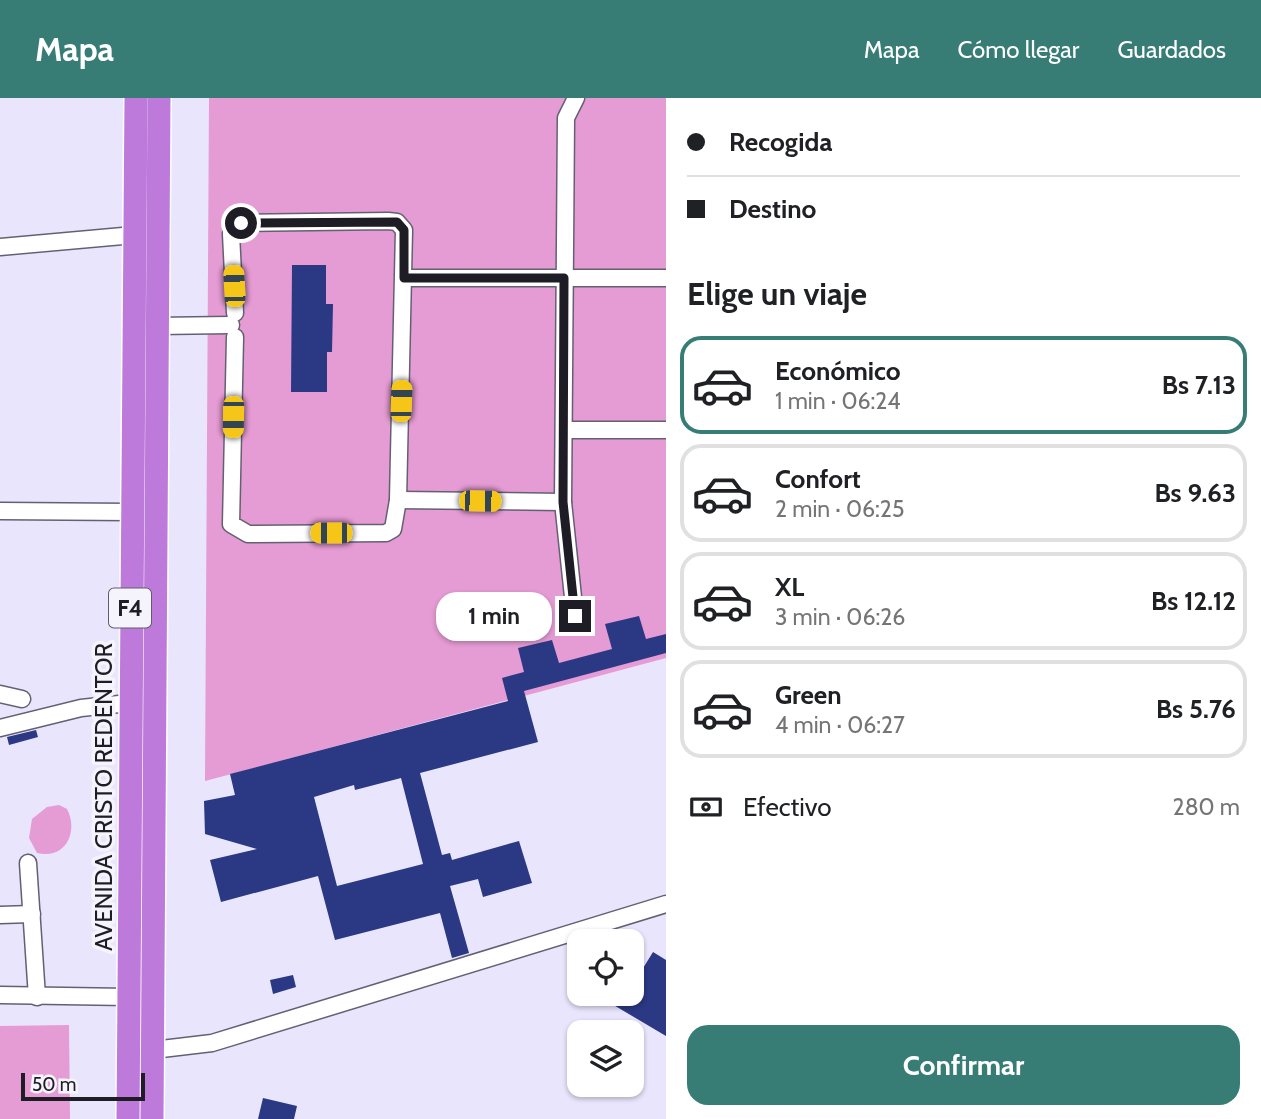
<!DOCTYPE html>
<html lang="es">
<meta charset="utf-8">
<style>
:root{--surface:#fff;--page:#f6f6f6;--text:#202124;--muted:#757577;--line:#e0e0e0;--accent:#377d76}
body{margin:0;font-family:Cabin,sans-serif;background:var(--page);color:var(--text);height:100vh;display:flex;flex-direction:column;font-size:26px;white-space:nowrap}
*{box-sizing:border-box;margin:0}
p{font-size:23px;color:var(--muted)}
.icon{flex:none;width:38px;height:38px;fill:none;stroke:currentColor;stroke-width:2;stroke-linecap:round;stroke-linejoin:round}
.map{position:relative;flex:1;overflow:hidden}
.side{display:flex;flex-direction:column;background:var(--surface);width:595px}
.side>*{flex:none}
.hud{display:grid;align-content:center;height:154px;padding:0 21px;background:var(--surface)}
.controls{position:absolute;left:567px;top:831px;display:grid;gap:14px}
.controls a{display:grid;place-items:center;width:77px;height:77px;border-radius:14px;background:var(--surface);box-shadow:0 2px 5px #0004;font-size:35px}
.scale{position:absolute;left:21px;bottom:18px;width:124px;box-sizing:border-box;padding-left:7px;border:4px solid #1e1d25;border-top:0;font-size:19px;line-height:24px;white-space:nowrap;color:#1e1d25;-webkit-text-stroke:5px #f5f4fd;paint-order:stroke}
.end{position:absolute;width:32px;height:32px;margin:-16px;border:9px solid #1e1d25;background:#fff;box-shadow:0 0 0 4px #fff}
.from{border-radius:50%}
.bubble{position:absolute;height:49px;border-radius:21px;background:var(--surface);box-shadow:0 2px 5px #0004;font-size:23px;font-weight:800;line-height:49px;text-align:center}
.car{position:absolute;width:21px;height:42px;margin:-21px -10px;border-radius:9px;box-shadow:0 0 5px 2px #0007;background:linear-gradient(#f5c518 24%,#345 0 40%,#f5c518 0 76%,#345 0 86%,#f5c518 0)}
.hud b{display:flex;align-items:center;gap:24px;height:66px;font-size:26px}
.hud b+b{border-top:2px solid var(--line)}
.hud i{width:18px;height:18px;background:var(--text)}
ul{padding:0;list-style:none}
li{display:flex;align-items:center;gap:21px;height:98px;margin:0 14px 10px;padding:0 7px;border:4px solid var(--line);border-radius:21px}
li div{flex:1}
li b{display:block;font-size:26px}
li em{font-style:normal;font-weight:800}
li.selected{border-color:var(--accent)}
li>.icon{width:63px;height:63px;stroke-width:1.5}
h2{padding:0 21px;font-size:32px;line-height:84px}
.pay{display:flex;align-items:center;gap:18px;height:77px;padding:0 21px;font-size:26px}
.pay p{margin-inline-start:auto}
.button{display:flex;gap:14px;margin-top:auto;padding:14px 21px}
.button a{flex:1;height:80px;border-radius:21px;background:var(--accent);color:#fff;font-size:28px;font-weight:800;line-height:80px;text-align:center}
header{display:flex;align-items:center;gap:42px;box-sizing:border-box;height:98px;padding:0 35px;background:var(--accent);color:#fff}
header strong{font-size:33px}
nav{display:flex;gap:38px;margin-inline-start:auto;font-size:24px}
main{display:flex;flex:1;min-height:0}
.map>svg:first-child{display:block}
.green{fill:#e59bd3}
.building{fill:#2b3883;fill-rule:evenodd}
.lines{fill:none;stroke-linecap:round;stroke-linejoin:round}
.minor-casing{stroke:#646074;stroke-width:19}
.highway-casing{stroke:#fff;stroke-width:26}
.minor{stroke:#fff;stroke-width:16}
.highway{stroke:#bd7adb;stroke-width:23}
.route{stroke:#1e1d25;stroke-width:9}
.labels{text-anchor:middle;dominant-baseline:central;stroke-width:7;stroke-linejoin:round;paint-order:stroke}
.shield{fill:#f5f4fd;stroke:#5e5e66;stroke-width:2}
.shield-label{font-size:23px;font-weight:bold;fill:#1e1d25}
.street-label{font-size:24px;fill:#1e1d25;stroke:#f5f4fd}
</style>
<header>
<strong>Mapa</strong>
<nav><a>Mapa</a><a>Cómo llegar</a><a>Guardados</a></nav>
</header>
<main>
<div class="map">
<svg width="666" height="1021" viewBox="0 0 666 1021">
<rect width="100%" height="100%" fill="#e8e5fc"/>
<g class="green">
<path d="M209,0h457v560l-461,123z"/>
<path d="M59,707l8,4c12,23 -2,51 -30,44l-8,-15 3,-19 15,-12z"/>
<path d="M69,927l1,94h-70v-93z"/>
</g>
<g class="building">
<path d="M292,167h34v39h7l-1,48h-5v40h-36z"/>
<path d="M639,518l7,23 20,-5v19l-142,38 14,51 -118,31 22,82 8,-2 2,7 67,-19 13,42 -49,14 -5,-18 -28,7 19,67 -17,5 -12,-45 -105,27 -17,-64 -97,26 -11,-42 47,-11 -52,-15 -1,-33 31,-6 -5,-21 278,-73 -6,-23 22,-6 -6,-24 34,-8 7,23 53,-14 -7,-25zM401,680l22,86 -86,22 -23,-89 40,-12 1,5z"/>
<path d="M36,632l2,7 -29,8 -2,-8z"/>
<path d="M653,854l13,8v76l-71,-42h37v-19l5,3z"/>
<path d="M293,877l3,12 -23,7 -3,-14z"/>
<path d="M263,1000l34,8 -3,13h-36z"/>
</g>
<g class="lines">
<defs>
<g id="minor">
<path d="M0,149l134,-12"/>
<path d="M404,180h262"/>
<path d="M156,228l75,-1"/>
<path d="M235,239l-4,187 17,10 138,-1 7,-4 5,-29 6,-270 -7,-8 -9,-1 -147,2 -8,4 -2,7 4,79"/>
<path d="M565,332h101"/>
<path d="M398,402l165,2"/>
<path d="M0,413l131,1"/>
<path d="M575,518l-12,-114 3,-384 10,-20"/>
<path d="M0,596l22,5"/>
<path d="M0,630l81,-20 48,-5"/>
<path d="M28,765l9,134"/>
<path d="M0,817l32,-1"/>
<path d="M0,897l128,2"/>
<path d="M153,952l59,-7 454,-139"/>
</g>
<g id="highway">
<path d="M128,1021l8,-1021"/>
<path d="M152,1021l7,-1021"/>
</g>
</defs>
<use href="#minor" class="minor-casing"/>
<use href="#highway" class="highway-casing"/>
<use href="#minor" class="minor"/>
<use href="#highway" class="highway"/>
</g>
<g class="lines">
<path class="route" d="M241,125l156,-1 7,8v48h160l-1,224 12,114"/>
</g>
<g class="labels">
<rect class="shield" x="109" y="490.5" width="42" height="39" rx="5"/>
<g class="shield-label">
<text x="130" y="510">F4</text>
</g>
<g class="street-label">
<text transform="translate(103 699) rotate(-90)">AVENIDA CRISTO REDENTOR</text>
</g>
</g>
</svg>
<div class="controls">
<a><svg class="icon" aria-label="locate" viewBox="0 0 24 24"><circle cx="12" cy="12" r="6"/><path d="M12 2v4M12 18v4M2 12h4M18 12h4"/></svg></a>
<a><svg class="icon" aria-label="layers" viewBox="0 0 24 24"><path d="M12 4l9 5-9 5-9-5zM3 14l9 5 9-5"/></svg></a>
</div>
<div class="scale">50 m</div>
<i class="end from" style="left:241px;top:125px"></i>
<i class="end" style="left:575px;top:518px"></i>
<div class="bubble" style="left:436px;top:494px;width:116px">1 min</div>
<i class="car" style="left:234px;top:188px;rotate:357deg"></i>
<i class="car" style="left:401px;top:303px;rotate:2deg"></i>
<i class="car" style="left:233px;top:319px;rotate:181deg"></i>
<i class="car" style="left:480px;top:403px;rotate:91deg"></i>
<i class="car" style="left:331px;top:435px;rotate:270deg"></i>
</div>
<section class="side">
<div class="hud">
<b><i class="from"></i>Recogida</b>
<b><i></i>Destino</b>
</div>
<h2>Elige un viaje</h2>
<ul>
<li class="selected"><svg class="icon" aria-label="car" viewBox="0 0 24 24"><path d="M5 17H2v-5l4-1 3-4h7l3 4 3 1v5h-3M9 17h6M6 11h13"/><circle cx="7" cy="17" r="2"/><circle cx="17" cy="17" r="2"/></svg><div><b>Económico</b><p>1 min · 06:24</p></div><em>Bs 7.13</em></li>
<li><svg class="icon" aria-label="car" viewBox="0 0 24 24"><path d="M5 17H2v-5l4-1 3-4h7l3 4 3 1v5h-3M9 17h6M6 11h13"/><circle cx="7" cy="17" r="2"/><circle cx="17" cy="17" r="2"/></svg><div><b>Confort</b><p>2 min · 06:25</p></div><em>Bs 9.63</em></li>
<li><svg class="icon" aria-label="car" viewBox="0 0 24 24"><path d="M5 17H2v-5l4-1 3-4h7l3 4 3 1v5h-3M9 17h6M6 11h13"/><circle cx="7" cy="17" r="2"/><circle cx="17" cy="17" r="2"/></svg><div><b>XL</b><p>3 min · 06:26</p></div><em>Bs 12.12</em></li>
<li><svg class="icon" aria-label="car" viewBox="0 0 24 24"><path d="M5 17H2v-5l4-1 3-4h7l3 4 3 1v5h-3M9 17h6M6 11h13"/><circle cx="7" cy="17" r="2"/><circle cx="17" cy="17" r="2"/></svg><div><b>Green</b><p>4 min · 06:27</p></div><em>Bs 5.76</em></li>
</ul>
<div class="pay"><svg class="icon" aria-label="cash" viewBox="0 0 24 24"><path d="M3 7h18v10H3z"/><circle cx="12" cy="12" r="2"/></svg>Efectivo<p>280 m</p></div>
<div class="button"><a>Confirmar</a></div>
</section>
</main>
